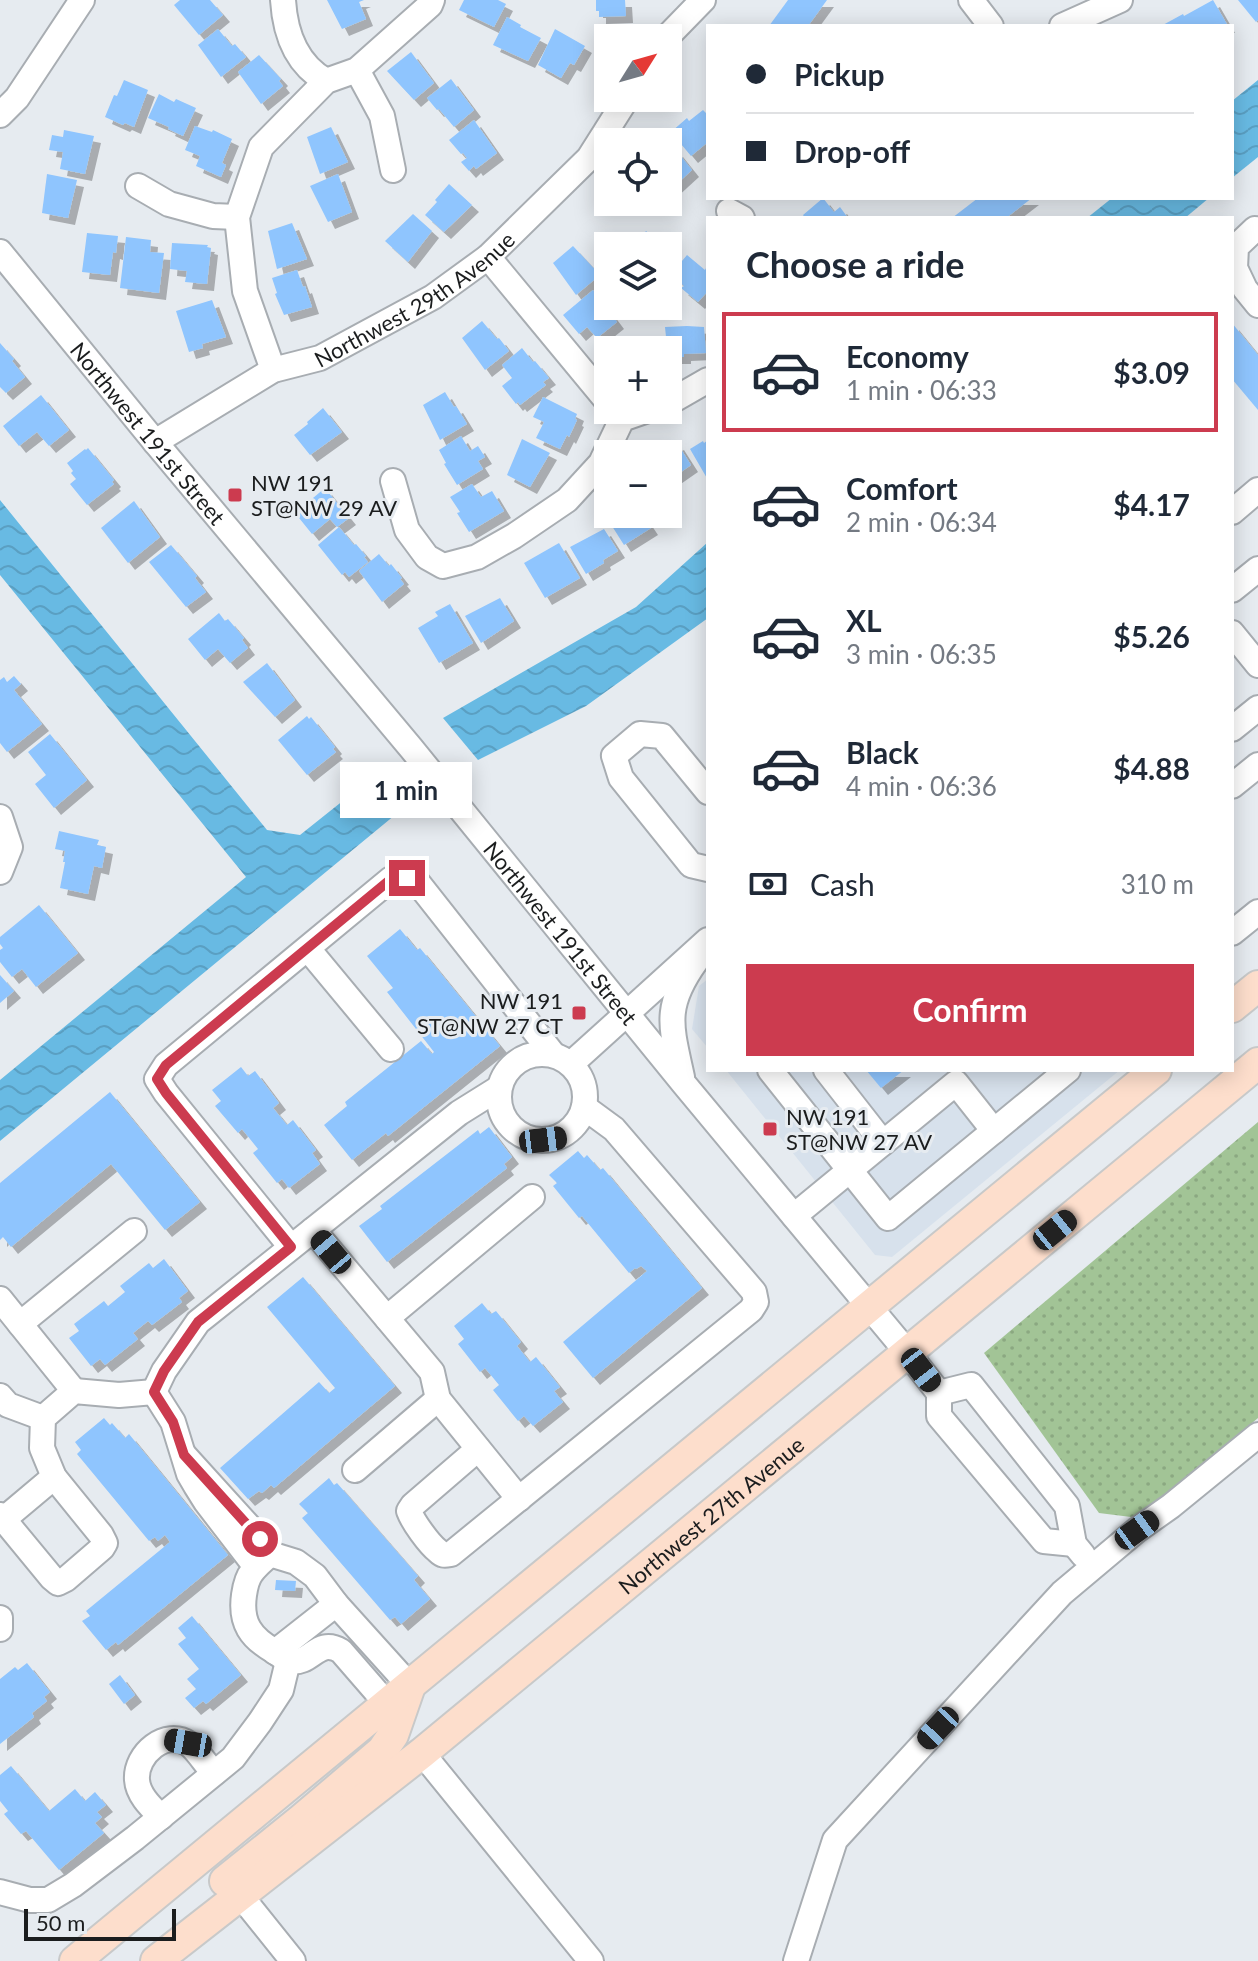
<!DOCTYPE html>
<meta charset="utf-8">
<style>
:root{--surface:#fff;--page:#f6f6f7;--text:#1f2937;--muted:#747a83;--line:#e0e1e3;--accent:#cc3b4f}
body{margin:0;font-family:Lato,sans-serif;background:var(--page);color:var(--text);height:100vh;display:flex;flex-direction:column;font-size:30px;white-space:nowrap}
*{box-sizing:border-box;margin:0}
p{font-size:26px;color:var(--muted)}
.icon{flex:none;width:44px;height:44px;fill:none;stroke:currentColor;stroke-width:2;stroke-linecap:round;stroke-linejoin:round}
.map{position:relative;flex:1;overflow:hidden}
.sheet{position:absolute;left:706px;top:216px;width:528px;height:856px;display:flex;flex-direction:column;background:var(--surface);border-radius:0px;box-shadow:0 4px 20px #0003}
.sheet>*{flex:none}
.hud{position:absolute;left:706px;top:24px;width:528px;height:176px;border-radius:0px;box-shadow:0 4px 20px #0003;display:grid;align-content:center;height:176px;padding:0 40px;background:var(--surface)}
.needle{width:52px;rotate:53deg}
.fabs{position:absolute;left:594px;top:24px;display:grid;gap:16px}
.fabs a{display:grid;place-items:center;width:88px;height:88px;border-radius:0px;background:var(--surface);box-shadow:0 4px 20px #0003;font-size:40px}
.scale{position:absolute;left:24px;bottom:20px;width:152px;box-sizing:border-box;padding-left:8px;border:4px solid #1b1d1e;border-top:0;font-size:22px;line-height:28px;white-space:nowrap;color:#1b1d1e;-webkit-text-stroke:6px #e6ebf0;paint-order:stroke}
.end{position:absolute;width:36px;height:36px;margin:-18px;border:10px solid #cc3b4f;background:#fff;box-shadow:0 0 0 4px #fff}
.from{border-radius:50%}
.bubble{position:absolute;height:56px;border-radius:0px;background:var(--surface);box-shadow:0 4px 20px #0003;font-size:26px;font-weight:700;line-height:56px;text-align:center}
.car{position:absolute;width:24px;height:48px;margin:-24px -12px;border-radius:10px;box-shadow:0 0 6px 2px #0007;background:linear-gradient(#222 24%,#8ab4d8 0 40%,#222 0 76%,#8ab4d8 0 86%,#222 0)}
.hud b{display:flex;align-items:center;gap:28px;height:76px;font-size:30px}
.hud b+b{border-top:2px solid var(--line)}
.hud i{width:20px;height:20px;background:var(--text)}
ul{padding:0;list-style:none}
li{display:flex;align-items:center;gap:24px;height:120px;margin:0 16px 12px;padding:0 24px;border:4px solid transparent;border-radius:0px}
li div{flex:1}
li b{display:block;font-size:30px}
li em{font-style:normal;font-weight:700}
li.on{border-color:var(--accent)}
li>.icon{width:72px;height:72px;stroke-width:1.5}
h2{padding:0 40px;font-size:36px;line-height:96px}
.pay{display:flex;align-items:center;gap:20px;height:88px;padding:0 40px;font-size:30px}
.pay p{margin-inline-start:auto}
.button{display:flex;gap:16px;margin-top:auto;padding:16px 40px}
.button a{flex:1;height:92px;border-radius:0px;background:var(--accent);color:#fff;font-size:32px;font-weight:700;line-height:92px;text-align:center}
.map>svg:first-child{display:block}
.built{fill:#d7e1ec}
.grass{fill:url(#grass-dots)}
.water{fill:url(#water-waves)}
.building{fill:#8fc5fe;filter:url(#shadow)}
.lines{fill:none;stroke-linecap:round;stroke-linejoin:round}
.minor-casing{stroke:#a8adb2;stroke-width:28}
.major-casing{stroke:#c8c9c9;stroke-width:34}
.minor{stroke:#fff;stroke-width:24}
.major{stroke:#fddecc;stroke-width:30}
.route{stroke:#cc3b4f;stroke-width:10}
.poi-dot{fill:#cc3b4f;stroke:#e6ebf0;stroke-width:3}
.labels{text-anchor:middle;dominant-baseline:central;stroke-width:6;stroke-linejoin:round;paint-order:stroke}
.street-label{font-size:22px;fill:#1b1d1e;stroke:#e6ebf0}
.poi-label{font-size:22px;fill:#1b1d1e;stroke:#e6ebf0;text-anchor:start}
</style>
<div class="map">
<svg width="1258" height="1961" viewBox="0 0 1258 1961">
<defs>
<pattern id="grass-dots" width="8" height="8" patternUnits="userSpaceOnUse" patternTransform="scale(2)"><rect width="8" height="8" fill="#a2c496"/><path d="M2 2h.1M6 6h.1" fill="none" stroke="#8ba881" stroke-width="1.8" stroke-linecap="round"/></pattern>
<pattern id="water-waves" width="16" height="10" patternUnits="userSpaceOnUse" patternTransform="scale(2)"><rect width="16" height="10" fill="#68bae3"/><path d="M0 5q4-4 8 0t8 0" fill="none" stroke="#5a9fc2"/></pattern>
<filter id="shadow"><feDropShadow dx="7" dy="7" stdDeviation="0" flood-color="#0004"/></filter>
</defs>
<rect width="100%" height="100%" fill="#e6ebf0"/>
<g class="built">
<path d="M708,979v69l-16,-19 7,-43z"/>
<path d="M726,1070h394l-228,187 -17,-2z"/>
</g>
<path class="grass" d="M1258,1122v296l-111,94 -16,5 -32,-4 -115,-160z"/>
<g class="water">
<path d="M1258,80v77l-26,21v-77z"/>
<path d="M1112,198h97l-24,20h-98z"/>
<path d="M0,500l267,330 33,5 69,-55 14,2 16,21 -4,12 -395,326v-61l246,-203 -246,-302z"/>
<path d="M708,542v76l-122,88 -108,54 -35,-42 193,-111z"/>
</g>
<g class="building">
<path d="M180,0h30l13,15 -24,20 -25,-30z"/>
<path d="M327,0h37l-5,2 7,17 -24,10z"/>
<path d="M464,0h34l8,4 -12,23 -35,-17z"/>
<path d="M596,0h29l1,16 -27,1v-6h-3z"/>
<path d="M788,0h39l-19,26h-39z"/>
<path d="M1213,0l15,26h-67l22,-12 1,2z"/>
<path d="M1238,0h20v20l-2,2z"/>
<path d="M507,17l14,8 -1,2 21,11 -13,23 -35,-16z"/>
<path d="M218,29l14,17 3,-2 11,13 -25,20 -23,-32z"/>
<path d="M555,29l30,17 -11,19 -4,-2 -9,15 -23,-13z"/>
<path d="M411,52l23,31 -20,17 -27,-29z"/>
<path d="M259,55l22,24 -2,2 4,5 -22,18 -23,-32z"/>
<path d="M451,79l23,31 -20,17 -15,-18 -2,1 -10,-12z"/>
<path d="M124,80l24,10 -14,37 -9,-4 -2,2 -18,-8 9,-22 3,1z"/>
<path d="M159,94l15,8 2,-3 20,9 -13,28 -15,-7 1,-2 -21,-9z"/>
<path d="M703,110l5,5v27l-17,14 -20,-24 16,-14 2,3z"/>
<path d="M474,120l23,33 -21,16 -2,-3 -5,5 -8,-9 6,-4 -4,-5 -2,1 -12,-14z"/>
<path d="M195,126l17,6 1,-2 19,9 -10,24 4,2 -5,12 -25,-11 4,-10 -15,-6z"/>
<path d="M331,127l17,35 -28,12 -13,-37z"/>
<path d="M64,130l30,6 -9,38 -25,-5 3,-17 -14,-2 3,-15 11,2z"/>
<path d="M676,150l16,20 -24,22v-36z"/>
<path d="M47,174l30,6 -9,38 -26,-5z"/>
<path d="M338,174l14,38 -24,10 -18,-36z"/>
<path d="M449,184l23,21 -28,27 -19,-17 12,-13 -2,-2z"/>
<path d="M823,198l11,14 6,-5 8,11h-43l-2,-3z"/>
<path d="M978,198h54l-26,20h-54z"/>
<path d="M413,214l19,17 -24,31 -23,-21z"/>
<path d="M292,223l15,36 -30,10 -9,-38z"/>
<path d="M646,231l14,12 2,-2 5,5h-33z"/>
<path d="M87,233l31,3 -2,17 -3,-1 -3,23 -28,-3z"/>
<path d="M126,237l25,3 -1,12 14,1 -5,40 -39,-5z"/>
<path d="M172,243l36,2 -1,2 4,1 -4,36 -22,-2 2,-11 -17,-2z"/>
<path d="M573,246l27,29 -24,20 -23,-32z"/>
<path d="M687,255l18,15 1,-2 2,2v21l-10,11 -17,-14 3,-2 -13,-12z"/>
<path d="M297,270l6,17 2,-1 7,21 -28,8 -9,-21 2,-1 -5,-15z"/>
<path d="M593,290l24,32 -20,16 -10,-11 -8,7 -16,-19z"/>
<path d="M212,300l14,37 -24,7 1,4 -14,4 -13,-41z"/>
<path d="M482,321l15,18 2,-1 10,13 -24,19 -23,-32z"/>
<path d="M1232,323l26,32v55l-26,-31z"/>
<path d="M687,326l17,1 2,26 -22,1v3h-16l-3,-30z"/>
<path d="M641,342v2l17,-1 1,7h-39l-1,-7z"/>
<path d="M0,343l14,16 -2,2 13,16 -19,16 -6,-6z"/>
<path d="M522,348l11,14 2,-1 14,17 -6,4 3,3 -26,20 -2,-3 -2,2 -14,-18 10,-8 -10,-13z"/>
<path d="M445,392l9,15 2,-1 11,18 -27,16 -17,-35z"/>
<path d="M41,395l28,35 -20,16 -12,-14 -18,14 -16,-20z"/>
<path d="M543,397l34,17 -2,5 2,1 -8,17 -2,-2 -7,14 -24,-11 8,-16 -11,-5z"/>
<path d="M323,408l19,24 -32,23 -16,-20 14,-11 -1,-2z"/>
<path d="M461,436l9,15 8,-5 7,11 -7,4 5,8 -26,16 -13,-21 2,-1 -7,-13z"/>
<path d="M522,439l28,14 -20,34 -23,-12z"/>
<path d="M708,440v40l-18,-31 13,-8 1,2z"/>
<path d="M677,443l14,22 -23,16v-27h-14z"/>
<path d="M88,448l26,32 -2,2 2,2 -27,21 -17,-21 6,-5 -5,-6 2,-2 -6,-8 18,-14 1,1z"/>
<path d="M472,484l9,13 11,-6 12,20 -35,21 -12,-19 3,-1 -10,-15z"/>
<path d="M325,488l24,30 -12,9 -7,-8 -18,15 -17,-21z"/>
<path d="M608,498v16h46l-9,5 6,9 -27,17 -26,-41z"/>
<path d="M134,501l26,36 -32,26 -27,-35z"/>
<path d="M339,527l15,18 2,-1 10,12 -2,1 4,5 -19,15 -4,-5 -3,3 -24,-30z"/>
<path d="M604,529l14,22 -15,9 1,3 -18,11 -16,-27z"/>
<path d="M559,543l21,35 -35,20 -21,-35z"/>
<path d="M171,545l26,31 -2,2 11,14 -20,15 -37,-45z"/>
<path d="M379,554l10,12 2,-2 11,14 -2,1 4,5 -22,18 -23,-31z"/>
<path d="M500,598l14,23 -33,22 -16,-27z"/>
<path d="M450,604l23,39 -34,20 -21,-35 20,-12 -3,-4z"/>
<path d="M219,613l6,8 3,-2 16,19 -2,2 6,8 -18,15 -12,-14 -13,11 -17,-21z"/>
<path d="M267,663l28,37 -20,17 -32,-35z"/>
<path d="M14,676l7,8 -7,6 28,34 -35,28 -7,-9v-63l4,-3 3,5z"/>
<path d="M307,716l2,3 2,-2 24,30 -2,2 3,3 -29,23 -29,-35z"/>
<path d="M50,734l37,46 -33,28 -19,-24 11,-9 -18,-23z"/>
<path d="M59,831l40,9 -2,5 9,2 -4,21 -8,-2 -6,28 -28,-6 5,-26h-2l2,-11 -10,-2z"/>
<path d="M39,905l39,48 -42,34 -14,-18 -10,8 -12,-15v-12l3,-2 -3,-4v-7z"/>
<path d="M400,929l17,21 3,-2 80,98 -112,90 -2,-3 -34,27 -28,-35 23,-19 -2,-4 76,-61 11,13 2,-2 -47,-60 6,-4 -26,-32z"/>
<path d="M0,975l14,16 -14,12z"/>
<path d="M241,1067l7,9 7,-5 24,32 -6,5 14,17 6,-5 23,30 -4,3 8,11 -31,24 -7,-9 -5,4 -24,-30 5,-4 -16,-20 -4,4 -23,-27 6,-5 -9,-11z"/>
<path d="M866,1070h38l-23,18z"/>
<path d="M110,1092l90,110 -35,28 -54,-66 -100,83 -8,-10 -3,3v-57z"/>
<path d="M489,1127l23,30 -8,7 3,4 -120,94 -28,-36 23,-17 -2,-3 98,-76 2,4z"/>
<path d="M578,1151l6,7 3,-3 13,15 3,-2 99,120 -109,90 -30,-36 84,-71 -6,-5 -5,3 -1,-1 -6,5 -47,-57 -3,2 -26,-32 4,-3 -8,-8z"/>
<path d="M164,1259l24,32 -9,7 3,4 -30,23 -4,-4 -15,12 5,6 -33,26 -5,-6 -9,7 -22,-28 10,-7 -5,-7 30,-23 4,5 17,-14 -5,-6 29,-23 4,5z"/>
<path d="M303,1277l92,109 -121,102 -3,-3 -9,8 -3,-2 -11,8 -28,-31 99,-86 10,11 6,-5 -68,-81z"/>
<path d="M482,1303l9,11 5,-3 25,31 -4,4 13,16 6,-5 24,30 -6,4 9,11 -30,24 -9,-10 -6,5 -25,-31 6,-5 -14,-17 -5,4 -22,-28 6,-5 -10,-13z"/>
<path d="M104,1418l6,7 2,-2 13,15 4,-4 99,121 -110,90 -2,-3 -10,8 -24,-29 8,-5 -4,-5 84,-69 -5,-7 -7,6 -3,-4 -6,4 -72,-87 4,-4 -6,-8z"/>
<path d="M329,1478l5,7 3,-2 81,93 -4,4 16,19 -29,25 -6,-7 -5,3 -88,-102 6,-5 -9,-9z"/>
<path d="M276,1580l20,1 -1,10 -20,-1z"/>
<path d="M192,1616l49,59 -35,29 -3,-3 -9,7 -9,-10 11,-9 -9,-10 12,-10 -21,-25 8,-6 -8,-10z"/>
<path d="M27,1663l23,29 -6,5 3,4 -15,12 2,4 -34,27v-65l15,-12 3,3z"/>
<path d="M120,1675l15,20 -11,9 -15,-20z"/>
<path d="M11,1766l38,45 26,-22 10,12 10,-9 11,13 -9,7 5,5 -7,6 9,10 -45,37 -33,-39 -5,3 -17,-20 4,-3 -8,-10v-26z"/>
</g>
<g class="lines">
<defs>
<g id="minor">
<path d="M283,0c2,33 13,64 43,81"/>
<path d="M971,0l20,26"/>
<path d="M1062,26l58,-26"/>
<path d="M666,38l37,-38"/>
<path d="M357,70l25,46 11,54"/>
<path d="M0,115l17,-17 65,-98"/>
<path d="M138,186l31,18 44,12 24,1"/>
<path d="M729,211l13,7"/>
<path d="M1258,230l-3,-1 -19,18 -1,21 10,21 13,16"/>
<path id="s1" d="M0,252l155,190 256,306 273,336 223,268 32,41v23l105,125 30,3"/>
<path d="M488,257l120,145"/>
<path d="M273,370l-28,-79 -8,-74 24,-70 65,-66 31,-11 73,-65 2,-5"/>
<path d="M668,403l40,-23"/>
<path id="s2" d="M155,442l118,-72 47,-12 113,-61 55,-40 101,-99 38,-60"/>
<path d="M393,481l14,49 20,27 16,9 34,-9 37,-21 53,-36 34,-37 21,-44 26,-9"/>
<path d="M1232,512l26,-22"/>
<path d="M1232,590l26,-21"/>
<path d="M1232,633l26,32"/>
<path d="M1232,729l26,-21"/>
<path d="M1232,786l26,-21"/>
<path d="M708,792l-46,-56 -22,-2 -26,22 7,22 70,87 17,4"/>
<path d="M0,817l10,30 -10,25"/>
<path d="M1232,933l26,-21"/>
<path d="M308,949l83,100"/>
<circle cx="542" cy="1097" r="43"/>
<path d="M572,1063l136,-123"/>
<path d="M770,1070l118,148 180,-148"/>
<path d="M826,1070l57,73"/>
<path d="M682,1077c-11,-51 -19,-70 14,-116"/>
<path d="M794,1216l162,-133 38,48"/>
<path d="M313,1230l119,142 6,27 81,100"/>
<path d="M291,1247l-125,-154 -9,-14 9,-14 225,-186 16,-1 11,5 134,170"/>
<path d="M0,1299l74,92"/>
<path d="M387,1318l145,-121"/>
<path d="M20,1324l114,-93"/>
<path d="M154,1392l10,-21 34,-49 261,-209 40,-25"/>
<path d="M154,1392l19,30 16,52 7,12 10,16 50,65"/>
<path d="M939,1393l32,-8 96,121 7,38 9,11"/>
<path d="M0,1396l8,9 35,13"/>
<path d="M478,1449l-65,56 -4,6c4,11 20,33 29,40 5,5 7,4 13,3l300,-244 5,-8 -2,-10 -140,-163 -30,-22"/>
<path d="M184,1455l69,76 17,23 26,8 19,14 21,28 74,82"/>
<path d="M355,1470l83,-71"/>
<path d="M0,1515l52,63 6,5 8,-4 36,-31 3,-5 -4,-8 -47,-58 -12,-29 1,-30 31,-27 45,4 35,-3"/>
<path d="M4,1519l50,-42"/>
<path d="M270,1554c-6,6 -13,11 -18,18 -5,6 -7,16 -8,23 -4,28 7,43 30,56 5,3 10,8 16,10 22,4 27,-24 51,-10l46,53"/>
<path d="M0,1618v11"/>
<path d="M275,1652l61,-48"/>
<path d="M422,1753l169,208"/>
<path d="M161,1817c-10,-10 -23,-22 -24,-37 -2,-26 29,-52 52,-36 9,7 17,21 25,29"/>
<path d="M0,1892l30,8h18l25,-15 62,-47 98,-80 27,-36 21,-32 7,-29"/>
<path d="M240,1895l53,66"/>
<path d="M796,1961l39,-121 227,-247 75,-63 34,-24 87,-71"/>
</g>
<g id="major">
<path d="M1232,1007l26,-21"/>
<path d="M225,1881l77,-62 80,-68 11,-16 17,-49"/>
<path d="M75,1961l1081,-891"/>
<path id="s3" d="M156,1961l266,-208 836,-690"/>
</g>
</defs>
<use href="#minor" class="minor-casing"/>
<use href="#major" class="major-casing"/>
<use href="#minor" class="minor"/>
<use href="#major" class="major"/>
</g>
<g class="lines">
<path class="route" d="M260,1539l-76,-84 -11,-33 -19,-30 10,-21 34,-49 93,-75 -125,-154 -9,-14 9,-14 225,-186 16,-1"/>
</g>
<g class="poi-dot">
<rect x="227" y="487" width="16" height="16" rx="4"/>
<rect x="571" y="1005" width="16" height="16" rx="4"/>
<rect x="762" y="1121" width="16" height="16" rx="4"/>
</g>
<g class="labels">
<g class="street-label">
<text stroke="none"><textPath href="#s2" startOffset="298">Northwest 29th Avenue</textPath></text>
<text stroke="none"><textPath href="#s1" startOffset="234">Northwest 191st Street</textPath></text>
<text stroke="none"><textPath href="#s1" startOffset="882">Northwest 191st Street</textPath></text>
<text stroke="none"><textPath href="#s3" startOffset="712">Northwest 27th Avenue</textPath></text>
</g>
<g class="poi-label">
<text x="251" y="482">NW 191<tspan x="251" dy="25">ST@NW 29 AV</tspan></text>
<text x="563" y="1000" text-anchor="end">NW 191<tspan x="563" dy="25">ST@NW 27 CT</tspan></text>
<text x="786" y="1116">NW 191<tspan x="786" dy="25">ST@NW 27 AV</tspan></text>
</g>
</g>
</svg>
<div class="fabs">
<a><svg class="needle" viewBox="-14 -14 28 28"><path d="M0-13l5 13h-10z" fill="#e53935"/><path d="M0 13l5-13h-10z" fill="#747a83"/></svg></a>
<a><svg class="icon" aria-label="locate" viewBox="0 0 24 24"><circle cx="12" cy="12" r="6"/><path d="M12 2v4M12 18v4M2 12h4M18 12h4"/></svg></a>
<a><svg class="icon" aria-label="layers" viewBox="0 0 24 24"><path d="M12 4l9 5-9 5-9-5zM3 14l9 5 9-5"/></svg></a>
<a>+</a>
<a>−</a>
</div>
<div class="scale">50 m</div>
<i class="end from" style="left:260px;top:1539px"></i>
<i class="end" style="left:407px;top:878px"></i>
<div class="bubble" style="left:340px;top:762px;width:132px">1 min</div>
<i class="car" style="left:543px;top:1140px;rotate:83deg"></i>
<i class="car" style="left:1055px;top:1230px;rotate:51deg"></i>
<i class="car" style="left:331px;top:1252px;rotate:320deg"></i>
<i class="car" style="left:921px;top:1370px;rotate:142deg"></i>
<i class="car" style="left:1137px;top:1530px;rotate:54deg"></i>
<i class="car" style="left:938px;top:1728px;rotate:223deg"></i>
<i class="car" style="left:188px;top:1743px;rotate:280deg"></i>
<div class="hud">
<b><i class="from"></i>Pickup</b>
<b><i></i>Drop-off</b>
</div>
<section class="sheet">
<h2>Choose a ride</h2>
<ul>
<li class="on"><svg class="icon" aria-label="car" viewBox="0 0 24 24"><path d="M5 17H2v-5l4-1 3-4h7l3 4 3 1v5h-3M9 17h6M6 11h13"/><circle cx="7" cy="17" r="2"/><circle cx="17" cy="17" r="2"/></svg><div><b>Economy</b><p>1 min · 06:33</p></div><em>$3.09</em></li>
<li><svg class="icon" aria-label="car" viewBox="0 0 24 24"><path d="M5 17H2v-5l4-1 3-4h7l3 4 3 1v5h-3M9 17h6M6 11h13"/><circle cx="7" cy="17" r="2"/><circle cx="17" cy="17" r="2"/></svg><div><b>Comfort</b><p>2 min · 06:34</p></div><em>$4.17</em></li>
<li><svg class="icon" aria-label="car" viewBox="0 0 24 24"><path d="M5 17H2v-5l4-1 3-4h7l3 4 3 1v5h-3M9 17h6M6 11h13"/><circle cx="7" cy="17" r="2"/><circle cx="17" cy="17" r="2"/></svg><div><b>XL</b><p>3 min · 06:35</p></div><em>$5.26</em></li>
<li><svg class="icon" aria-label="car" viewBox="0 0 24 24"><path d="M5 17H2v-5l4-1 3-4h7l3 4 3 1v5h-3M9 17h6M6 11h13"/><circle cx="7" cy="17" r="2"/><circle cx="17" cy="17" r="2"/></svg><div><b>Black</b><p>4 min · 06:36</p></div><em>$4.88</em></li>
</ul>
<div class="pay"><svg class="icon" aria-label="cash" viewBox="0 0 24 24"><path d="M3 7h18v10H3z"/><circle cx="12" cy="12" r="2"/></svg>Cash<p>310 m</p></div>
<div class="button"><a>Confirm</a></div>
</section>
</div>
